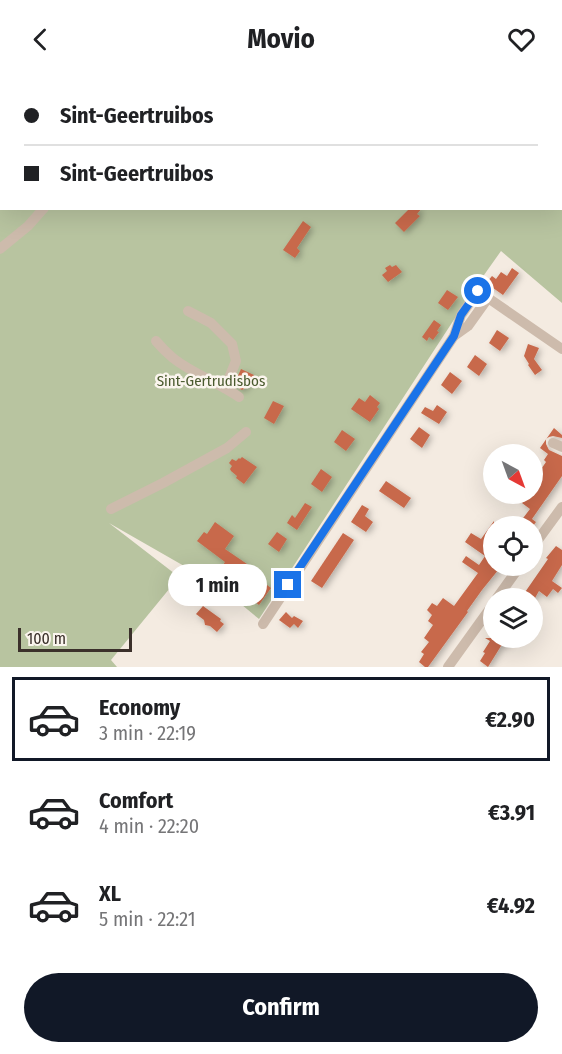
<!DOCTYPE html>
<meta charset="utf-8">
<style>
:root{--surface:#fff;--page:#f6f6f6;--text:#202124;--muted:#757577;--line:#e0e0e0;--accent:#111827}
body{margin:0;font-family:"Fira Sans Condensed",sans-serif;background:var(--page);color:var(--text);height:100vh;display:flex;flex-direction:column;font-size:22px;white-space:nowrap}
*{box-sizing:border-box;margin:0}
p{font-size:20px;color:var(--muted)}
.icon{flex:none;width:33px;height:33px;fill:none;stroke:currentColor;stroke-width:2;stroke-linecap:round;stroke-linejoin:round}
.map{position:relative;height:589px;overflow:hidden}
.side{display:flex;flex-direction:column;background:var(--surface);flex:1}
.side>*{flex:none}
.top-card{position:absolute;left:0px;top:0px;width:562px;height:132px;box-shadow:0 6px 24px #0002;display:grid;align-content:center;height:132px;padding:0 24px;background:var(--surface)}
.needle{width:39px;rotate:139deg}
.buttons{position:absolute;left:483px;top:366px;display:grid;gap:12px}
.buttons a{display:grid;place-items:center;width:60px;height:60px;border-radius:50%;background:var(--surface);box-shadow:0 6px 24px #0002;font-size:30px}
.scale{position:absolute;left:18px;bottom:15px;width:114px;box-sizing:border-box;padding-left:6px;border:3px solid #3b302b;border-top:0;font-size:16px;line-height:21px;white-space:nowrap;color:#3b302b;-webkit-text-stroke:4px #fbf5ee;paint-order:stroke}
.end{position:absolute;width:27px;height:27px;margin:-14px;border:8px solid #1a73e8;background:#fff;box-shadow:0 0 0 3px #fff}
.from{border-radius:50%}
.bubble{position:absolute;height:42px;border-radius:21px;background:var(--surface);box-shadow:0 6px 24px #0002;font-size:20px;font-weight:700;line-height:42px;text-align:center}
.top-card b{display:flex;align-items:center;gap:21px;height:57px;font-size:22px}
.top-card b+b{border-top:2px solid var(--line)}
.top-card i{width:15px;height:15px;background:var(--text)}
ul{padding:10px 0 0;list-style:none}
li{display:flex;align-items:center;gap:18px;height:84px;margin:0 12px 9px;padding:0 12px;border:3px solid transparent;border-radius:0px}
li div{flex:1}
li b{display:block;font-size:22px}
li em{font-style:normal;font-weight:700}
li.on{border-color:var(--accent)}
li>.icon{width:54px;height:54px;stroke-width:1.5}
.cta{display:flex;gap:12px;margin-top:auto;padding:12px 24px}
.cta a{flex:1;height:69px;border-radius:36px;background:var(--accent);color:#fff;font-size:24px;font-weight:700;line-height:69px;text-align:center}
header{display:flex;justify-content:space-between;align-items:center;height:78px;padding:0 24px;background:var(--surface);font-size:27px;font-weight:700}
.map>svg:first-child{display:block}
.green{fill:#b8c4a0;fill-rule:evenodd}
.building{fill:#c8694b;filter:url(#shadow)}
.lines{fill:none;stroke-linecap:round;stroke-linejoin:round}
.minor{stroke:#cdbbac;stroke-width:10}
.route{stroke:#1a73e8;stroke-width:8}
.labels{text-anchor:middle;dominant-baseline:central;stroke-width:5;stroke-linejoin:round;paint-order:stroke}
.park-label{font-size:15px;fill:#4a5a2e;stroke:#fbf5ee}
</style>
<header><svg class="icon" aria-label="back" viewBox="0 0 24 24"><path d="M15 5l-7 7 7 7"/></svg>Movio<svg class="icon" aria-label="heart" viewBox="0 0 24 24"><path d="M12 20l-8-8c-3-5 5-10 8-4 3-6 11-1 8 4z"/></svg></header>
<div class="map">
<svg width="562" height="589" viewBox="0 0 562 589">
<defs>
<filter id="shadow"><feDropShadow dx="2.5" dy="2.5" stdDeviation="3" flood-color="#0004"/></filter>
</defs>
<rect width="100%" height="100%" fill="#f4ebe1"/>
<path class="green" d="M0,0h562v225l-61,-52 -29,41 -213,327 -40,-33 -110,-63 70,54 -68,83 6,7h-117zM2,2h559v128h-559z"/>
<g class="building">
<path d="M410,130h12l-5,6 3,2 -16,16 -9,-9z"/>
<path d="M303,143l8,6 -14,21 3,3 -5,7 -12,-8z"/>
<path d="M390,187l2,2 4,-2 6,7 -14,10 -6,-7 5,-4 -2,-3z"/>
<path d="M512,190l7,5 -16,22 -17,-12 6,-7 4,3 5,-7 6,4z"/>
<path d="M447,212l11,7 -10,13 -10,-7z"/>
<path d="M434,242l7,5 -4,6 2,1 -6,8 -4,-3 -2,4 -5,-4z"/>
<path d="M497,252l12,8 -9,13 -11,-8z"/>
<path d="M528,266l11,4 -5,11 8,11 -7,5 -7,-10 1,-1 -5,-8z"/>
<path d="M475,277l12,9 -8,12 -12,-9z"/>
<path d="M241,291l13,6 -4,9 -2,-1 -3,5 -3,2 -8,-5z"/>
<path d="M450,294l12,9 -10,13 -11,-9z"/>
<path d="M370,317l10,8 -3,4 2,2 -9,13 -19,-13 8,-11 6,4z"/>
<path d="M273,323l11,5 -10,18 -10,-6z"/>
<path d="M437,327l10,7 -8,12 -18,-11 4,-6 8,4z"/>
<path d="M419,349l11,8 -8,13 -12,-9z"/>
<path d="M554,350l8,7v3l-9,-2 -4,1 -3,2v5l3,6 13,6v20l-30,43 4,3 -3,4h-16l13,-17 -8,-6 1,-1 -3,-2 5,-6 5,3 9,-12 -6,-4 13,-19 -2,-2 4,-6 -8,-6z"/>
<path d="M342,352l13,9 -9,12 -12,-9z"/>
<path d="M242,379l15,10 -13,17 -8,-6 1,-2 -6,-5 -1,-2 2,-3 -3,-3 3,-4 4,2 3,-3 1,1z"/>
<path d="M321,391l11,8 -10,15 -11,-8z"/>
<path d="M386,403l25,17 -7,10 -25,-17z"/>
<path d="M305,425l7,4 -15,23 -10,-7 5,-8 3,3z"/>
<path d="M362,427l7,4 -4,7 8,6 -7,10 -15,-10z"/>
<path d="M494,443v45h6l-1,3 -17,21 -15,21 1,1 -40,55h-3l-6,-5 5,-8 -3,-2 8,-10 -5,-4 9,-13 -5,-4 4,-6 -5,-5 5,-7 5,3 6,-8 11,8 24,-33 -16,-11 4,-6 13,9 6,-9 -20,-14 6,-9 10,6z"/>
<path d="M215,444l19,14 -9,13 22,15 -6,8 -5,-4 -4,7 -11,-7 4,-6 -28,-21 7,-9 3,2z"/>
<path d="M277,454l10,7 -8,13 -11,-8z"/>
<path d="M343,455l11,7 -32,48 -11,-7z"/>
<path d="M556,468l6,4v15l-10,16 10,7 -4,5 -5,-4 -6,8 -8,-6 -4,7h-14l27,-39 -2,-1z"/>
<path d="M263,504l8,6 -12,17 -5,-4 4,-6 -4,-2z"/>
<path d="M203,528l18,13 -1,2 4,3 -7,8 -7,-6 -5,-1 -1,-5 -8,-6z"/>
<path d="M286,534l6,6 2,-2 9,5 -5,7 -4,-4 -4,4 -11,-8z"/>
<path d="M485,560h26l-5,7 -5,1 -13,21 -8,-6 5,-8 -2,-1 7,-11z"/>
</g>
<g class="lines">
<g class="minor">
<path d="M44,0v2"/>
<path d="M0,171l28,-23 16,-18"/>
<path d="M188,233l23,12 21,21 4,17 -11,27"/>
<path d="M454,258l14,-10 20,-28"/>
<path d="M156,263c5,6 11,12 17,17 20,16 45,24 66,39"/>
<path d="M553,365l9,4"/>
<path d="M111,431l52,-26 64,-35 19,-16"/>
<path d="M532,470l30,-41"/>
<path d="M497,520l23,-32"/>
<path d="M263,546l191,-288 7,-21 17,-24 84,58"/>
<path d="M448,589l46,-64"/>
</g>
</g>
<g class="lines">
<path class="route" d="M288,507l166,-249 7,-21 17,-24"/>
</g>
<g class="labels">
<g class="park-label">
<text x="211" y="303">Sint-Gertrudisbos</text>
</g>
</g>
</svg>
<div class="buttons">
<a><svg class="needle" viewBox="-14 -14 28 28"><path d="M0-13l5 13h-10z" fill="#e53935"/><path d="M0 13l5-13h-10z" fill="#757577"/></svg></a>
<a><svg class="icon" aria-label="locate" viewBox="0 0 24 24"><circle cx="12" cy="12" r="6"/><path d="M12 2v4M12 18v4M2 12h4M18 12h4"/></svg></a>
<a><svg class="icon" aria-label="layers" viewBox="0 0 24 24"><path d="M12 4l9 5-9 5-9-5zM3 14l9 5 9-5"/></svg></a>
</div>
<div class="scale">100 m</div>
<i class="end from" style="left:478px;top:213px"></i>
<i class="end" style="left:288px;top:507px"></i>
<div class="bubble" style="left:168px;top:486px;width:99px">1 min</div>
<div class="top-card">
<b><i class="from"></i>Sint-Geertruibos</b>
<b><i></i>Sint-Geertruibos</b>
</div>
</div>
<section class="side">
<ul>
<li class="on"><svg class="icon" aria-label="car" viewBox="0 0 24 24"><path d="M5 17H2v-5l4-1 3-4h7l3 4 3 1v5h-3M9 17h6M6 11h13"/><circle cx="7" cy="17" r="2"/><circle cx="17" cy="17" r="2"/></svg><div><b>Economy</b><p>3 min · 22:19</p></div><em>€2.90</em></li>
<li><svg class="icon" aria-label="car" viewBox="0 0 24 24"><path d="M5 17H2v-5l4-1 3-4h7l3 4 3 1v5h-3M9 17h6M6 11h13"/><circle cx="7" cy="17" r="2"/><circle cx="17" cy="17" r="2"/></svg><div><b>Comfort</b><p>4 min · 22:20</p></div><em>€3.91</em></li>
<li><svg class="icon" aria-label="car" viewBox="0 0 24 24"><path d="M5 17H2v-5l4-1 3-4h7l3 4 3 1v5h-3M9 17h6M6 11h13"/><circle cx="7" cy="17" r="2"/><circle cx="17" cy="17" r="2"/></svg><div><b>XL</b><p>5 min · 22:21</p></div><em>€4.92</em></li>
</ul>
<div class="cta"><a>Confirm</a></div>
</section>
